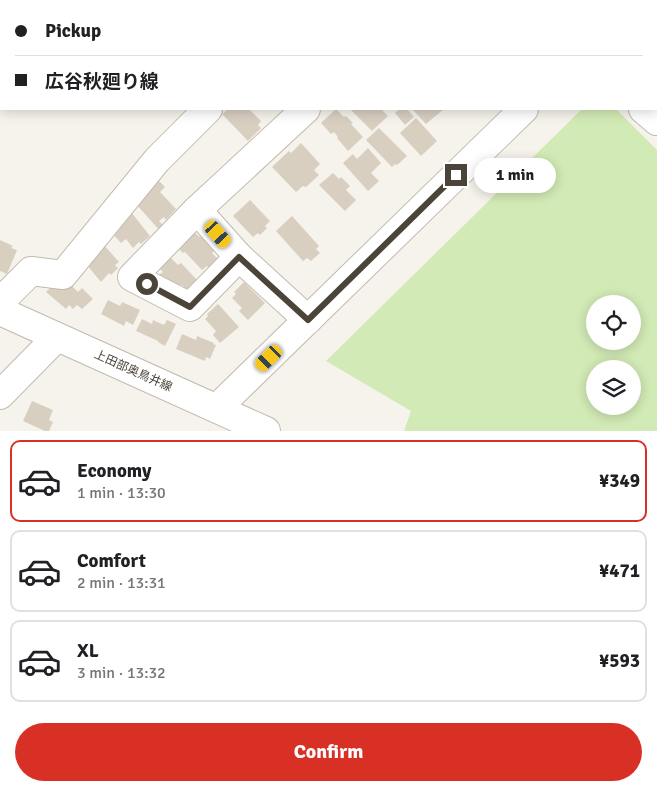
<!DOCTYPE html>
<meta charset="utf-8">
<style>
:root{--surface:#fff;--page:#f6f6f6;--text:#202124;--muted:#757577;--line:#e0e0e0;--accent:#d93025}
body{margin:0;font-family:Signika,"Noto Sans JP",sans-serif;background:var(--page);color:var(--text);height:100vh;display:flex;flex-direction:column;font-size:19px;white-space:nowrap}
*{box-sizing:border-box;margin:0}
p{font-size:16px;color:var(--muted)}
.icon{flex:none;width:28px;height:28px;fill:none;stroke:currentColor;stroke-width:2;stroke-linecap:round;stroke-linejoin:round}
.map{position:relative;height:431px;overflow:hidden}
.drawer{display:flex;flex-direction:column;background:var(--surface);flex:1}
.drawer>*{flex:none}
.guide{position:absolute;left:0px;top:0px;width:658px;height:110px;box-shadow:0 2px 12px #0003;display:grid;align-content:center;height:110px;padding:0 15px;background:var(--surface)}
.tools{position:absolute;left:586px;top:295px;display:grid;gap:10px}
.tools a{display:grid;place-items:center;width:55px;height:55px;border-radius:50%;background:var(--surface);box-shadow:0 2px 12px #0003;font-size:25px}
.end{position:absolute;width:22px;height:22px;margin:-11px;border:6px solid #4b4439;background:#fff;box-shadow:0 0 0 2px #fff}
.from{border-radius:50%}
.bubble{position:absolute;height:35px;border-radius:18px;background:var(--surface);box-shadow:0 2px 12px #0003;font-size:16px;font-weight:800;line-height:35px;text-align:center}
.car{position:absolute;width:15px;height:30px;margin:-15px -8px;border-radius:6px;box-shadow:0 0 4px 1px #0007;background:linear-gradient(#f5c518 24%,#345 0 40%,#f5c518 0 76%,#345 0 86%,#f5c518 0)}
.guide b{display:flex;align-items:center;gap:18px;height:48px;font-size:19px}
.guide b+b{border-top:1px solid var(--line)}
.guide i{width:12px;height:12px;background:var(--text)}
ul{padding:9px 0 0;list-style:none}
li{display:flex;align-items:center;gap:15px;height:82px;margin:0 10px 8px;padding:0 5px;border:2px solid var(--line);border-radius:10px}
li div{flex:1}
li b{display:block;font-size:19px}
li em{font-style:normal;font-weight:800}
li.current{border-color:var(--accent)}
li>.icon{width:45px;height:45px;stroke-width:1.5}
.action{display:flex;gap:10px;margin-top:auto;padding:10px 15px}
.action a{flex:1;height:58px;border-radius:30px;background:var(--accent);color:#fff;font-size:20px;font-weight:800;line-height:58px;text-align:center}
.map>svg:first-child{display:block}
.green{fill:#d2eab5;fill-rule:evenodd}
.building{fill:#d8cfc1}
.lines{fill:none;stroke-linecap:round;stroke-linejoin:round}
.minor-casing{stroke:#c2bbae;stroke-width:30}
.minor{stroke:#fff;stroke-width:28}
.route{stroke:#4b4439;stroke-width:6}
.labels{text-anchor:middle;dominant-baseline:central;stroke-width:4;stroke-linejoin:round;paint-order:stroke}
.street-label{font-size:12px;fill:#4b4439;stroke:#fff}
</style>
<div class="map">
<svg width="657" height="431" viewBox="0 0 657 431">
<rect width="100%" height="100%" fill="#f6f3ec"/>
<path class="green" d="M582,109h34l41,41v281h-253l7,-20 -85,-50zM595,304h37v37h-37zM595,369h37v37h-37z"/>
<g class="building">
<path d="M228,109h21l12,12 -3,4 3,3 -13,13 -26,-27z"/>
<path d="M336,109l8,8 2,-1 7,7 -2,1 12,13 -15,14 -11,-13 1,-1 -4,-5 -3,2 -10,-11z"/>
<path d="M350,109h31l7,7 -16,15z"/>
<path d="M399,109h8l7,8 -9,8 -10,-12z"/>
<path d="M412,109h32l-18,15z"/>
<path d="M416,118l21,23 -16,15 -21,-23z"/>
<path d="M379,128l28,28 -10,9 -2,-1 -3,3 -26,-27z"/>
<path d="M301,143l19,21 -6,6 5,5 -13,12 -3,-1 -7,6 -24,-25 17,-16 2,2z"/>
<path d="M368,148l13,15 -10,10 8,8 -11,10 -25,-28 10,-9 4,5z"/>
<path d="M333,173l6,6 2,-2 9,9 -4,4 10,10 -11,11 -26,-26z"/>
<path d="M159,181l6,6 -5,5 16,17 -10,11 -2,-3 -5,4 7,7 -5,4 -25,-28z"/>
<path d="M250,200l20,21 -5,5 2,2 -7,7 -2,-2 -5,4 -20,-21z"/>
<path d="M131,212l19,24 -9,8 -2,-2 -6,6 -7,-9 -5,4 -9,-10z"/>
<path d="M292,216l27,30 -3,3 4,4 -9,8 -4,-3 -4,3 -27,-30z"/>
<path d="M205,232l14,15 -7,6 8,8 -10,8 -3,-3 -5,4 -17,-18 -2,1 -8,-8 8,-1 12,-11 5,4z"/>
<path d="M0,240l13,6 -2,2 6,2 -10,24 -7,-3z"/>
<path d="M102,243l17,19 -4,3 3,3 -7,7 -2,-2 -8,9 -15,-18z"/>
<path d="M171,258l7,7 3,-2 16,17 -11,10 -4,-5 -6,4 -9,-9 -1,1 -7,-6 4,-3 -4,-4z"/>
<path d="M59,282l6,7 5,-5 8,8 4,-4 11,11 -11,10 -5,-4 -4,4 -4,-4 -3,4 -20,-17 7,-7z"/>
<path d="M244,282l21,21 -17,17 -9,-9 3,-3 -10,-10 4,-4 -2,-2z"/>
<path d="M108,300l12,6 2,-4 18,8 -7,15 -7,-4 -2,5 -23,-12z"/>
<path d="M218,304l21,23 -19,16 -7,-8 3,-4 -11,-12 3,-3 -1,-2z"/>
<path d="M142,319l10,5 1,-4 11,5 3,-5 9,4 -11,22 -7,-4v-1l-22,-10z"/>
<path d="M182,334l14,6 1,-4 17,7 -1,1 3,1 -6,14 -4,-2 -1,4 -29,-12z"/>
<path d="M32,401l21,9 -4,10 4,2 -4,9h-4l-22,-10z"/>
</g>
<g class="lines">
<defs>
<g id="minor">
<path d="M30,1l1,-1"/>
<path d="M315,1l1,-1"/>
<path d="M421,1l1,-1"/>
<path d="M632,1l2,-1"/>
<path d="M0,36l1,-1"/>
<path d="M643,109l14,12"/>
<path d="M197,210l42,47 69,63"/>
<path d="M239,257l-49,50 -58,-30 65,-67 109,-101"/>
<path d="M0,302l31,-31 32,4 94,-115 51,-51"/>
<path d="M0,311l266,120"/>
<path d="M0,395l57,-58"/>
<path d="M217,408l307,-299"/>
</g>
</defs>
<use href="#minor" class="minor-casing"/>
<use href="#minor" class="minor"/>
</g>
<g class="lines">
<path class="route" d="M147,284l43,23 49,-50 69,63 148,-145"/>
</g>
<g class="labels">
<g class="street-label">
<text transform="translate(133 371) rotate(24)">上田部奥鳥井線</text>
</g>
</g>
</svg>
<div class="tools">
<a><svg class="icon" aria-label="locate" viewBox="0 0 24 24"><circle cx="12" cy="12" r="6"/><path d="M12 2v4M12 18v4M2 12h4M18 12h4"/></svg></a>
<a><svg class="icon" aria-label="layers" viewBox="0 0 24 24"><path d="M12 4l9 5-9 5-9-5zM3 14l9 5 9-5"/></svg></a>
</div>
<i class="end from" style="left:147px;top:284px"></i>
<i class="end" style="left:456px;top:175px"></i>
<div class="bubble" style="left:474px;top:158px;width:82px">1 min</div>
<i class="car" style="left:218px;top:234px;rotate:138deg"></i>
<i class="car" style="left:269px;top:358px;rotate:226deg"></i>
<div class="guide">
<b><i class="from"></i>Pickup</b>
<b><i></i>広谷秋廻り線</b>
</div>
</div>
<section class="drawer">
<ul>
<li class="current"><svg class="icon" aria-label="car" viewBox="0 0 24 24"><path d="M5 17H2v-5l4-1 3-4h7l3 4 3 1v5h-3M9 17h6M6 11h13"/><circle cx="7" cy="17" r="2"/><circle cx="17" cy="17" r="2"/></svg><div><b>Economy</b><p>1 min · 13:30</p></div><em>¥349</em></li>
<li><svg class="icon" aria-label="car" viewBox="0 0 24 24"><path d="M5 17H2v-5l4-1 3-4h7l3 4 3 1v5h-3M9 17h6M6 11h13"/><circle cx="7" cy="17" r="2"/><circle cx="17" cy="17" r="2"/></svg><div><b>Comfort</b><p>2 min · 13:31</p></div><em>¥471</em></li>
<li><svg class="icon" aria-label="car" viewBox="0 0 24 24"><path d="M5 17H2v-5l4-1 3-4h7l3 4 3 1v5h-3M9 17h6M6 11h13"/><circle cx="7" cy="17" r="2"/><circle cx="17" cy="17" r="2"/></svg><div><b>XL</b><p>3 min · 13:32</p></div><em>¥593</em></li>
</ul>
<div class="action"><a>Confirm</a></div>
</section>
